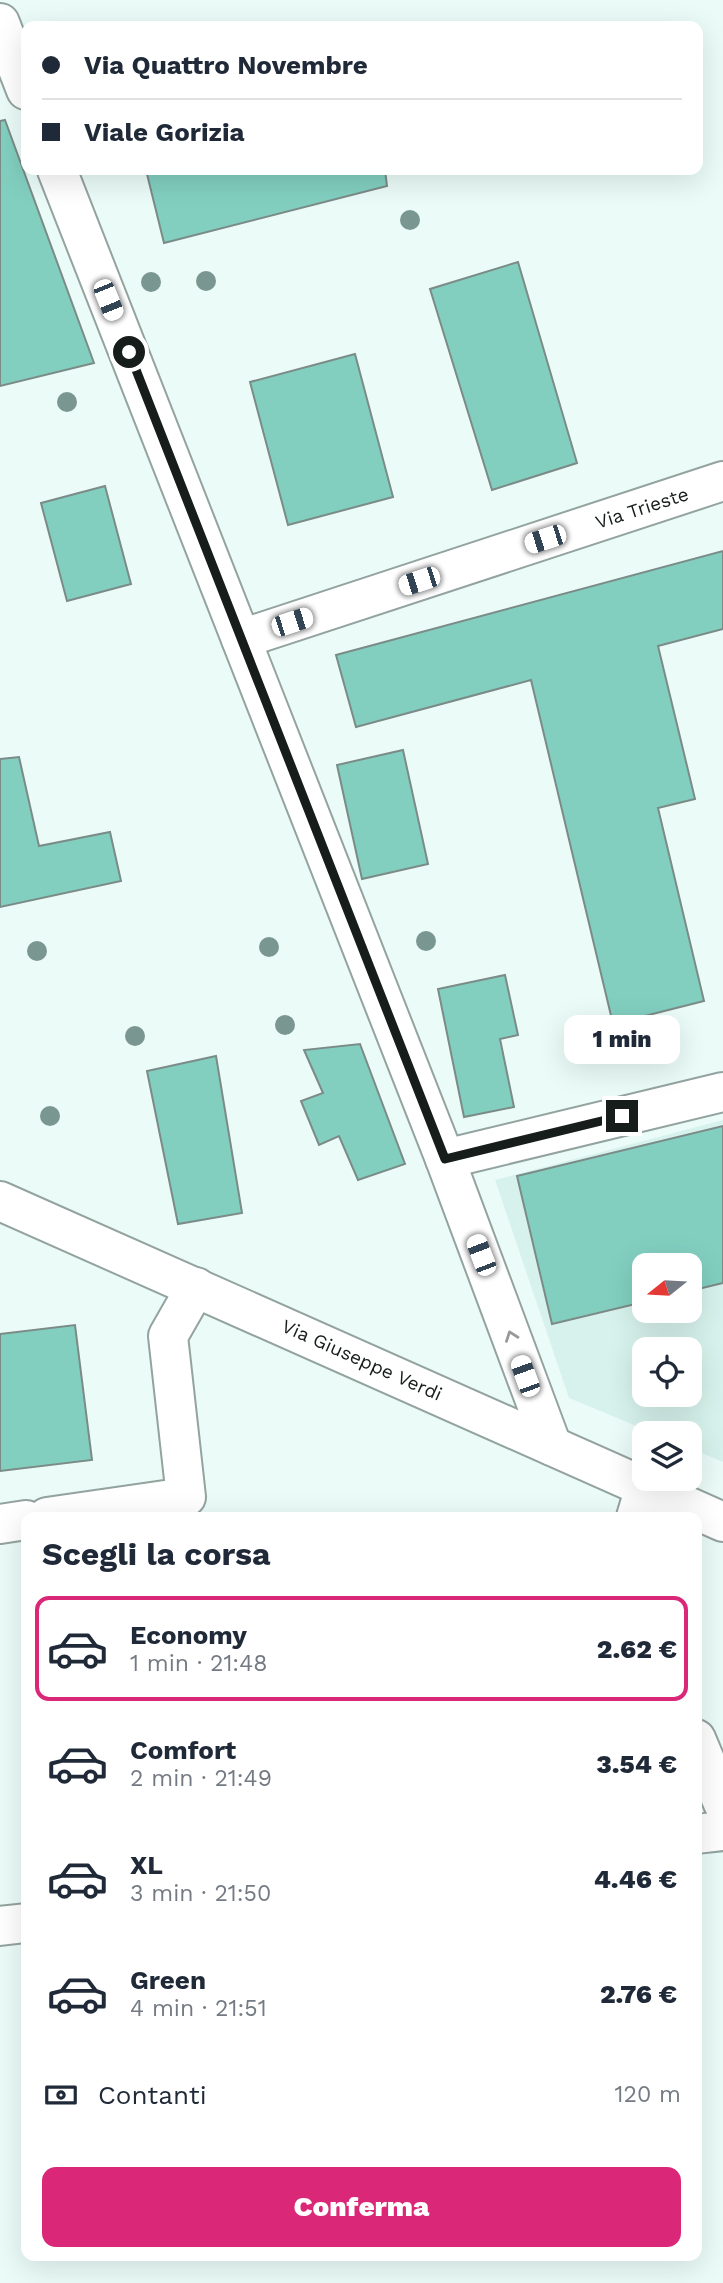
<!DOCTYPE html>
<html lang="it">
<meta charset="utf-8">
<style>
:root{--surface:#fff;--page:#f2f2f3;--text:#1f2937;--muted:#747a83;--line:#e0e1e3;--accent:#db2777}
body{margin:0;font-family:"Work Sans",sans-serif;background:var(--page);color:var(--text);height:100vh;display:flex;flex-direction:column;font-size:26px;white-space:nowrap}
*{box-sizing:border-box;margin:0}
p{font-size:23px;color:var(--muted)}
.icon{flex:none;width:38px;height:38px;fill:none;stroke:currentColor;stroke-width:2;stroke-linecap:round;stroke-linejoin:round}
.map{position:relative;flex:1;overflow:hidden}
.side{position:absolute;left:21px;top:1512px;width:681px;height:749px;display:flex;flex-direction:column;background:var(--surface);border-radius:14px;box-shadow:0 7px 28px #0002}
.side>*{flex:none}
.banner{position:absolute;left:21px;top:21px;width:682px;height:154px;border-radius:14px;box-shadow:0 7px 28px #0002;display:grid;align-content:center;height:154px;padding:0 21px;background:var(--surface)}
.needle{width:46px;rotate:252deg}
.fabs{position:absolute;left:632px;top:1253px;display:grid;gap:14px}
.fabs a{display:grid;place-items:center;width:70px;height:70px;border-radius:14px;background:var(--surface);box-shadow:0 7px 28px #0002;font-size:35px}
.end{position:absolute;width:32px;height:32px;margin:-16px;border:9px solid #171d1b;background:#fff;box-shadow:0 0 0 4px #fff}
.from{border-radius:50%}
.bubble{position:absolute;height:49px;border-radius:14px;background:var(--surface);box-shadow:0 7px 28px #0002;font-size:23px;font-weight:800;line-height:49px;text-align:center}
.car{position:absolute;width:21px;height:42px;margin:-21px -10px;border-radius:9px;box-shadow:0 0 5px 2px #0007;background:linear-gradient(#fff 24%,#345 0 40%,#fff 0 76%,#345 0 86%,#fff 0)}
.banner b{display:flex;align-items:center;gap:24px;height:66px;font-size:26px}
.banner b+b{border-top:2px solid var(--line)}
.banner i{width:18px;height:18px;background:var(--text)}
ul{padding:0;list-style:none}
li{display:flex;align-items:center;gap:21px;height:105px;margin:0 14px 10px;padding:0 7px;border:4px solid transparent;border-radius:14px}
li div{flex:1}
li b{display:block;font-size:26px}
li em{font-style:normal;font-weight:800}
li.active{border-color:var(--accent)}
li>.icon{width:63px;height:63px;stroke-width:1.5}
h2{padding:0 21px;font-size:32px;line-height:84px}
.pay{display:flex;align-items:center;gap:18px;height:77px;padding:0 21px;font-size:26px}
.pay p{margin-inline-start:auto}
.button{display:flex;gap:14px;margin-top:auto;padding:14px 21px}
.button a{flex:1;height:80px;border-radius:14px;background:var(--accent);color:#fff;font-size:28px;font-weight:800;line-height:80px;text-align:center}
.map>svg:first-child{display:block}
.built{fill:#d7f2ec;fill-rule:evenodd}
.building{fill:#82cfc0;stroke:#7b8b87;stroke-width:2}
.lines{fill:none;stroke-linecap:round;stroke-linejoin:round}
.minor-casing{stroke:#93a39f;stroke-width:42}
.major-casing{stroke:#93a39f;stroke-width:42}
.minor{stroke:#fff;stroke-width:38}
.major{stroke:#fff;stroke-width:38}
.tree{fill:#7a9691}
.oneway{stroke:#979998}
.route{stroke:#171d1b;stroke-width:9}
.labels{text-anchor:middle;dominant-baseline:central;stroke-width:6;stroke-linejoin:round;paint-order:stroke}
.street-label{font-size:19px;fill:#171d1b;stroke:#fff}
</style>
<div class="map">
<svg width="723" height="2283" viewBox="0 0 723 2283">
<rect width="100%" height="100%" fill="#ebfcf8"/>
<path class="built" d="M723,1120v342l-33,-14v-15h-37l-84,-35 -74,-218zM644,1265h46v46h-46zM644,1349h46v46h-46z"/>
<g class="building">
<path d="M5,120l89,243 -94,23v-265z"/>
<path d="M146,170h239l2,16 -223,57z"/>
<path d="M518,262l59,201 -85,27 -62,-201z"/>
<path d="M355,354l38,143 -105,28 -38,-143z"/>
<path d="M105,486l26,98 -64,17 -26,-98z"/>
<path d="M723,551v78l-65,17 37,153 -37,9 46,193 -91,23 -82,-344 -175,47 -20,-72z"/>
<path d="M403,750l25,114 -66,15 -25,-114z"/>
<path d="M19,757l20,89 71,-14 11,49 -121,26v-148z"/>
<path d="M505,975l13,60 -18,4 14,68 -50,10 -26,-128z"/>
<path d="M360,1044l45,120 -47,16 -19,-44 -20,9 -18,-44 22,-8 -19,-43z"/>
<path d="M216,1056l26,157 -64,11 -31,-153z"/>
<path d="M723,1126v157l-33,8v-26h-46v37l-92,22 -35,-148z"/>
<path d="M75,1325l17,135 -92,11v-137z"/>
</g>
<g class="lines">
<defs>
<g id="minor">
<path d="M0,23l26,67"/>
<path d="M57,170l388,989 107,287"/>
<path d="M241,639l482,-158"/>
<path d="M445,1159l278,-67"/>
<path d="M47,1517l139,-20 -18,-161 28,-49"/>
<path d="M636,1517l9,-30"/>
<path d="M0,1524l26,-4"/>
<path d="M696,1739l27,64"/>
<path d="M696,1834l27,-3"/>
<path d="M0,1926l26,-3"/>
</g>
<path id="major" d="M0,1201l723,321"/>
</defs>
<use href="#minor" class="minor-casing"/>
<use href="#major" class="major-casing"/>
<use href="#minor" class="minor"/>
<use href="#major" class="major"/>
</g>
<g class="tree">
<circle cx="410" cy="220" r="10"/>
<circle cx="206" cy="281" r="10"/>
<circle cx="151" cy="282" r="10"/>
<circle cx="67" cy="402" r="10"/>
<circle cx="426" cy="941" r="10"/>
<circle cx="269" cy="947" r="10"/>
<circle cx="37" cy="951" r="10"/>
<circle cx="285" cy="1025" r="10"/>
<circle cx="135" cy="1036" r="10"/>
<circle cx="50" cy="1116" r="10"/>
</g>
<defs><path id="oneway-chevron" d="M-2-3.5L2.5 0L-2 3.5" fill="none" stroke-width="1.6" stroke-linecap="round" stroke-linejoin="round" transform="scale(1.75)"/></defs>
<use class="oneway" href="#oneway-chevron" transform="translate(511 1336) rotate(-110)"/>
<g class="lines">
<path class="route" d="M129,352l316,807 177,-43"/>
</g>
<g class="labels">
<g class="street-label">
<text transform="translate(642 508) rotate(-18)">Via Trieste</text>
<text transform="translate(362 1360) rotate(24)">Via Giuseppe Verdi</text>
</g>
</g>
</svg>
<div class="fabs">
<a><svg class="needle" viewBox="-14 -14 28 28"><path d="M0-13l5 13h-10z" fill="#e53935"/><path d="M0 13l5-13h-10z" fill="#747a83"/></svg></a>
<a><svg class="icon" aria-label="locate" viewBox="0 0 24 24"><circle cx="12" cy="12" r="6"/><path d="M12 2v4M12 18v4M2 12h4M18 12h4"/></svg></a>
<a><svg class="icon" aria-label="layers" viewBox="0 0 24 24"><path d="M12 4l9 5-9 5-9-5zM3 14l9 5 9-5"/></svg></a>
</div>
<i class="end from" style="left:129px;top:352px"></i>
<i class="end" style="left:622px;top:1116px"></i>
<div class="bubble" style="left:564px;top:1015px;width:116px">1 min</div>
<i class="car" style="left:108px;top:300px;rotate:158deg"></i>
<i class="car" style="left:545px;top:539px;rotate:252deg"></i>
<i class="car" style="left:419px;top:581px;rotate:252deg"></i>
<i class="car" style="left:292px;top:622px;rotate:72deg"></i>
<i class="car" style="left:481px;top:1255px;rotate:339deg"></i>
<i class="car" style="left:525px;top:1376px;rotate:340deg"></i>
<div class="banner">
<b><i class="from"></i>Via Quattro Novembre</b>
<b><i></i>Viale Gorizia</b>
</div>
<section class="side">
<h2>Scegli la corsa</h2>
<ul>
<li class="active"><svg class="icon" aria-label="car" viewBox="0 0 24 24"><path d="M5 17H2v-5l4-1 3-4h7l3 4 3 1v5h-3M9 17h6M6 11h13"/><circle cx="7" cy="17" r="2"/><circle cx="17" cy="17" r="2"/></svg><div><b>Economy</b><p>1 min · 21:48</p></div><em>2.62 €</em></li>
<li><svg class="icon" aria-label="car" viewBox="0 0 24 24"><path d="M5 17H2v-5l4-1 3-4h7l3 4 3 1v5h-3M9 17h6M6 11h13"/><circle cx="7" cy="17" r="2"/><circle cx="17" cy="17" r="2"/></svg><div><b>Comfort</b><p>2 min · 21:49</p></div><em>3.54 €</em></li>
<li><svg class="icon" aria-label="car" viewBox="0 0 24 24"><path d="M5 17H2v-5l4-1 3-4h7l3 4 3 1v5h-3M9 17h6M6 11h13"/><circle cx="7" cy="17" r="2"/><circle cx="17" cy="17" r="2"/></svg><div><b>XL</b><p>3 min · 21:50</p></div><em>4.46 €</em></li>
<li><svg class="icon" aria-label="car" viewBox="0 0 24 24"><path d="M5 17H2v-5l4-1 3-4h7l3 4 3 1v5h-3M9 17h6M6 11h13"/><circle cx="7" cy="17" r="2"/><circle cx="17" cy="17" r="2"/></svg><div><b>Green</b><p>4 min · 21:51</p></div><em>2.76 €</em></li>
</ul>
<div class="pay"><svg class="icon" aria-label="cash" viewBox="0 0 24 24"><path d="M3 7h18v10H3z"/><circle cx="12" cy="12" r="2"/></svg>Contanti<p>120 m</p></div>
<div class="button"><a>Conferma</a></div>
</section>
</div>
